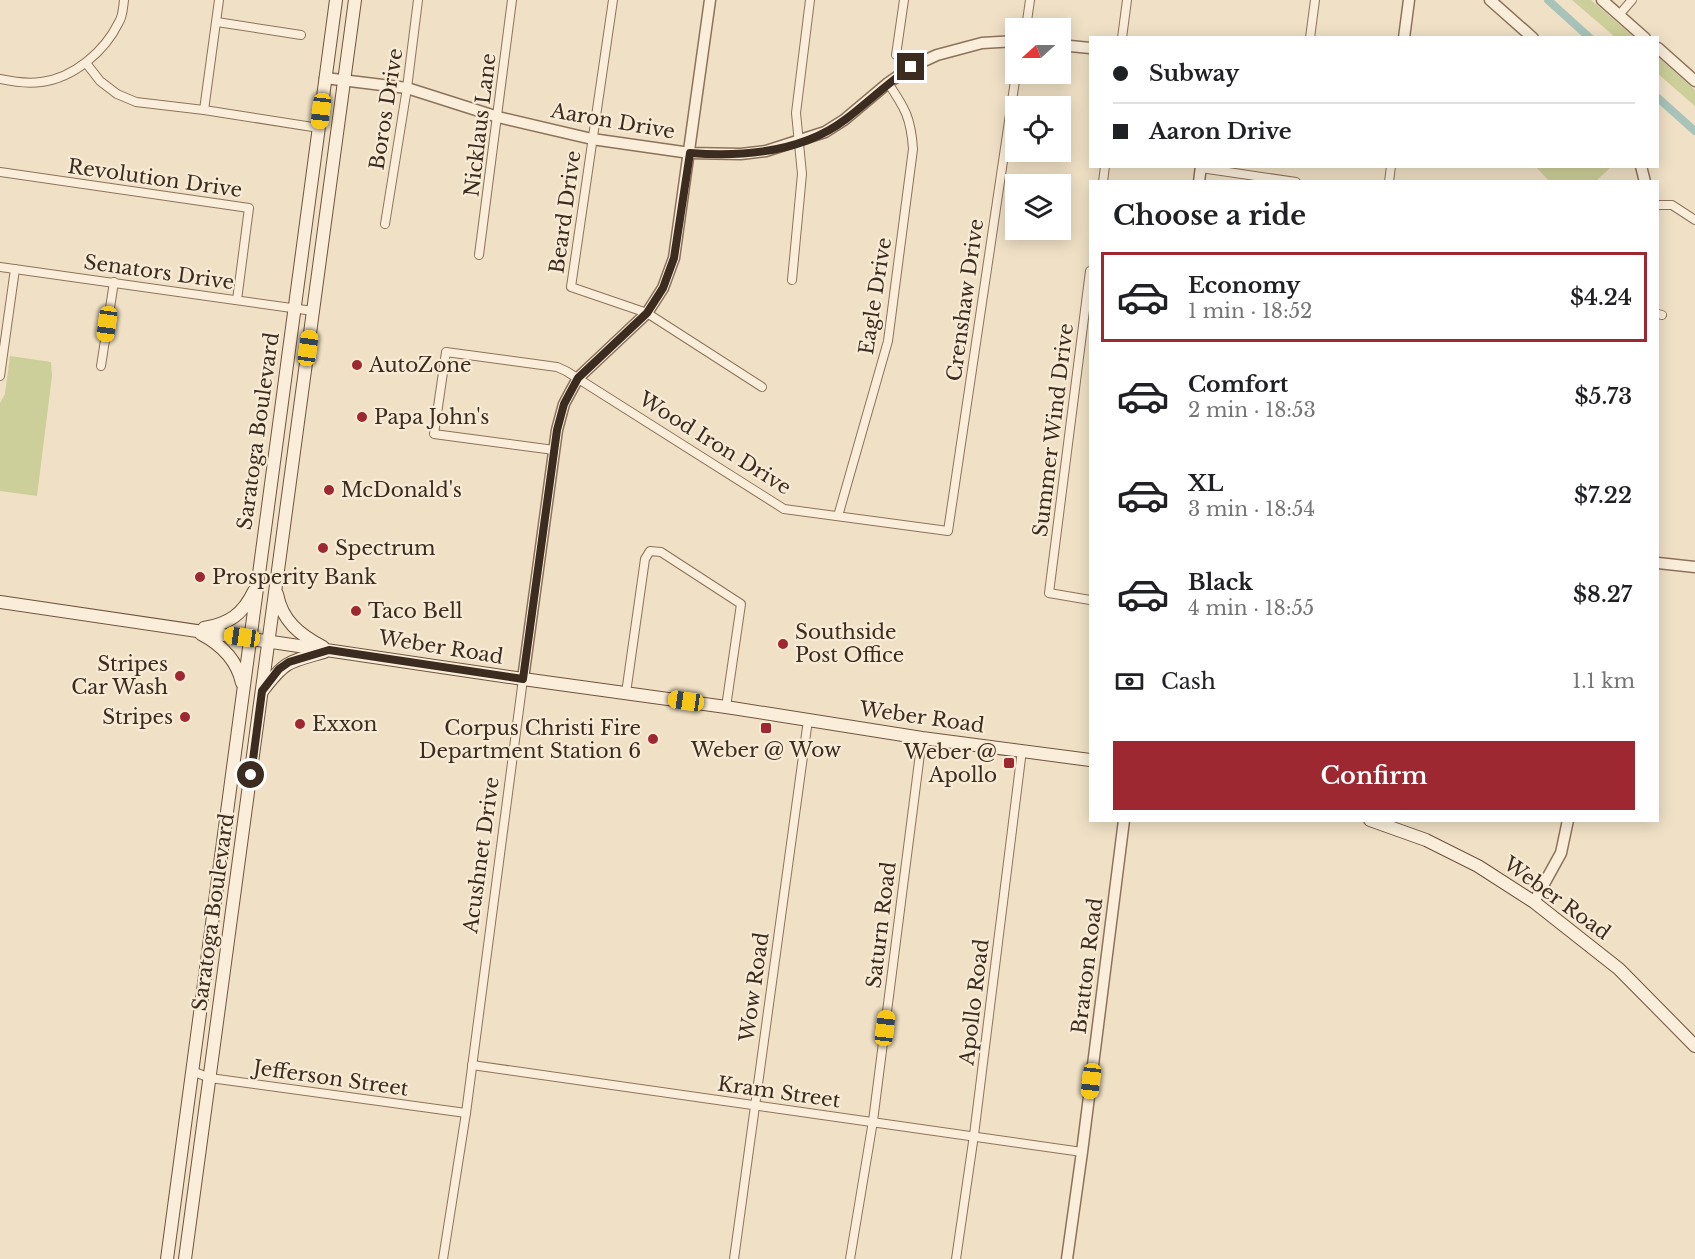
<!DOCTYPE html>
<meta charset="utf-8">
<style>
:root{--surface:#fff;--page:#f2f2f2;--text:#202124;--muted:#757577;--line:#e0e0e0;--accent:#9e2831}
body{margin:0;font-family:"Libre Baskerville",serif;background:var(--page);color:var(--text);height:100vh;display:flex;flex-direction:column;font-size:22px;white-space:nowrap}
*{box-sizing:border-box;margin:0}
p{font-size:20px;color:var(--muted)}
.icon{flex:none;width:33px;height:33px;fill:none;stroke:currentColor;stroke-width:2;stroke-linecap:round;stroke-linejoin:round}
.map{position:relative;flex:1;overflow:hidden}
.side{position:absolute;left:1089px;top:180px;width:570px;height:642px;display:flex;flex-direction:column;background:var(--surface);border-radius:0px;box-shadow:0 3px 15px #0003}
.side>*{flex:none}
.banner{position:absolute;left:1089px;top:36px;width:570px;height:132px;border-radius:0px;box-shadow:0 3px 15px #0003;display:grid;align-content:center;height:132px;padding:0 24px;background:var(--surface)}
.needle{width:39px;rotate:249deg}
.tools{position:absolute;left:1005px;top:18px;display:grid;gap:12px}
.tools a{display:grid;place-items:center;width:66px;height:66px;border-radius:0px;background:var(--surface);box-shadow:0 3px 15px #0003;font-size:30px}
.end{position:absolute;width:27px;height:27px;margin:-14px;border:8px solid #3c2b1f;background:#fff;box-shadow:0 0 0 3px #fff}
.from{border-radius:50%}
.car{position:absolute;width:18px;height:36px;margin:-18px -9px;border-radius:8px;box-shadow:0 0 4px 2px #0007;background:linear-gradient(#f5c518 24%,#345 0 40%,#f5c518 0 76%,#345 0 86%,#f5c518 0)}
.banner b{display:flex;align-items:center;gap:21px;height:57px;font-size:22px}
.banner b+b{border-top:2px solid var(--line)}
.banner i{width:15px;height:15px;background:var(--text)}
ul{padding:0;list-style:none}
li{display:flex;align-items:center;gap:18px;height:90px;margin:0 12px 9px;padding:0 12px;border:3px solid transparent;border-radius:0px}
li div{flex:1}
li b{display:block;font-size:22px}
li em{font-style:normal;font-weight:600}
li.active{border-color:var(--accent)}
li>.icon{width:54px;height:54px;stroke-width:1.5}
h2{padding:0 24px;font-size:27px;line-height:72px}
.pay{display:flex;align-items:center;gap:15px;height:66px;padding:0 24px;font-size:22px}
.pay p{margin-inline-start:auto}
.button{display:flex;gap:12px;margin-top:auto;padding:12px 24px}
.button a{flex:1;height:69px;border-radius:0px;background:var(--accent);color:#fff;font-size:24px;font-weight:600;line-height:69px;text-align:center}
.map>svg:first-child{display:block}
.green{fill:#cccf99}
.lines{fill:none;stroke-linecap:round;stroke-linejoin:round}
.canal{stroke:#a8c4ba;stroke-width:8}
.minor-casing{stroke:#8d725b;stroke-width:10}
.tertiary-casing{stroke:#8d725b;stroke-width:13}
.secondary-casing{stroke:#6f533e;stroke-width:14}
.minor{stroke:#faeeda;stroke-width:8}
.tertiary{stroke:#faeeda;stroke-width:10}
.secondary{stroke:#faeeda;stroke-width:12}
.route{stroke:#3c2b1f;stroke-width:8}
.poi-dot{fill:#9e2831;stroke:#f7ebd6;stroke-width:2}
.labels{text-anchor:middle;dominant-baseline:central;stroke-width:4.5;stroke-linejoin:round;paint-order:stroke}
.street-label{font-size:20px;fill:#3c2b1f;stroke:#f7ebd6}
.poi-label{font-size:20px;fill:#3c2b1f;stroke:#f7ebd6;text-anchor:start}
</style>
<div class="map">
<svg width="1695" height="1259" viewBox="0 0 1695 1259">
<rect width="100%" height="100%" fill="#f0e1c6"/>
<g class="green">
<path d="M1572,0h19l43,37h-19z"/>
<path d="M1658,57l37,33v16l-37,-32z"/>
<path d="M1536,167l74,-1 1,1 -15,14 -46,1z"/>
<path d="M10,356l41,6 1,14 -15,120 -37,-5v-88l5,-9z"/>
</g>
<g class="lines">
<g class="canal">
<path d="M1548,0l42,38"/>
<path d="M1658,98l37,33"/>
</g>
<defs>
<g id="minor">
<path d="M613,0l-42,287 76,26 115,74"/>
<path d="M1619,15l13,-15"/>
<path d="M217,22l84,13"/>
<path d="M1026,28l4,-28"/>
<path d="M1122,38l5,-38"/>
<path d="M1310,38l5,-38"/>
<path d="M896,55l8,-55"/>
<path d="M86,63l14,18 17,13 19,8 68,8 115,18"/>
<path d="M0,79c14,3 27,5 41,3 33,-4 64,-31 78,-60 4,-6 4,-15 5,-22"/>
<path d="M204,110l15,-110"/>
<path d="M1201,168l95,14"/>
<path d="M0,172l249,36 -12,92"/>
<path d="M1103,182l2,-16"/>
<path d="M1389,182l2,-16"/>
<path d="M1658,205h14l23,15"/>
<path d="M385,224l22,-136 11,-88"/>
<path d="M479,255l33,-255"/>
<path d="M0,267l313,44"/>
<path d="M1090,271l-41,322 41,7"/>
<path d="M792,280l10,-106 -6,-61 14,-113"/>
<path d="M1658,314l4,1"/>
<path d="M101,366l13,-84"/>
<path d="M0,376l15,-107"/>
<path d="M554,450l-120,-16 12,-82 111,15 9,4 218,138 164,22 68,-457"/>
<path d="M838,516l50,-175 25,-192c-2,-31 -8,-41 -25,-66"/>
<path d="M626,693l19,-134 5,-8 11,1 80,52 -15,103"/>
<path d="M472,1065l610,87"/>
<path d="M192,1071l18,7 256,35"/>
<path d="M443,1259l23,-146 57,-434"/>
<path d="M734,1259l74,-539"/>
<path d="M850,1259l23,-138 49,-383"/>
<path d="M956,1259l18,-124 48,-385"/>
</g>
<g id="tertiary">
<path d="M1490,0l43,38"/>
<path d="M1602,0l43,38"/>
<path d="M1404,38l5,-38"/>
<path d="M1060,45l30,3"/>
<path d="M1658,48l37,33"/>
<path d="M325,78l82,10 91,29 94,22 98,14 51,1 25,-3 59,-19 19,-12 44,-37 23,-16 26,-12 45,-12 34,-2"/>
<path d="M1641,166l4,16"/>
<path d="M1199,182l2,-16"/>
<path d="M1658,563l37,4"/>
<path d="M523,679l34,-249 7,-26 14,-26 69,-65 16,-25 11,-30 36,-258"/>
<path d="M1534,902l27,-49 7,-33"/>
<path d="M1067,1259l15,-107 42,-332"/>
</g>
<g id="secondary">
<path d="M277,594c5,27 23,41 46,53"/>
<path d="M0,602l523,77 203,28 196,31 168,22"/>
<path d="M204,628c25,-4 39,-14 50,-37"/>
<path d="M201,634c21,11 36,26 41,49"/>
<path d="M263,690c23,-30 26,-28 61,-38"/>
<path d="M1370,820l56,20 52,26 56,36 85,67 76,77"/>
<path d="M167,1259l169,-1259"/>
<path d="M185,1259l170,-1259"/>
</g>
</defs>
<use href="#minor" class="minor-casing"/>
<use href="#tertiary" class="tertiary-casing"/>
<use href="#secondary" class="secondary-casing"/>
<use href="#minor" class="minor"/>
<use href="#tertiary" class="tertiary"/>
<use href="#secondary" class="secondary"/>
</g>
<g class="lines">
<path class="route" d="M251,775l11,-84 17,-22 10,-7 40,-12 194,29 34,-249 7,-26 14,-26 69,-65 16,-25 11,-30 16,-105c52,4 113,-1 156,-34 22,-17 42,-36 65,-52"/>
</g>
<g class="poi-dot">
<circle cx="357" cy="365" r="6"/>
<circle cx="362" cy="417" r="6"/>
<circle cx="329" cy="490" r="6"/>
<circle cx="323" cy="548" r="6"/>
<circle cx="200" cy="577" r="6"/>
<circle cx="356" cy="611" r="6"/>
<circle cx="783" cy="644" r="6"/>
<circle cx="180" cy="676" r="6"/>
<circle cx="185" cy="717" r="6"/>
<circle cx="300" cy="724" r="6"/>
<rect x="760" y="722" width="12" height="12" rx="3"/>
<circle cx="653" cy="739" r="6"/>
<rect x="1003" y="757" width="12" height="12" rx="3"/>
</g>
<g class="labels">
<g class="street-label">
<text transform="translate(386 109) rotate(-81)">Boros Drive</text>
<text transform="translate(613 121) rotate(10)">Aaron Drive</text>
<text transform="translate(480 125) rotate(-83)">Nicklaus Lane</text>
<text transform="translate(155 178) rotate(8)">Revolution Drive</text>
<text transform="translate(565 212) rotate(-82)">Beard Drive</text>
<text transform="translate(159 272) rotate(8)">Senators Drive</text>
<text transform="translate(875 296) rotate(-81)">Eagle Drive</text>
<text transform="translate(965 300) rotate(-82)">Crenshaw Drive</text>
<text transform="translate(1053 430) rotate(-83)">Summer Wind Drive</text>
<text transform="translate(258 431) rotate(-82)">Saratoga Boulevard</text>
<text transform="translate(715 443) rotate(32)">Wood Iron Drive</text>
<text transform="translate(441 647) rotate(9)">Weber Road</text>
<text transform="translate(922 717) rotate(8)">Weber Road</text>
<text transform="translate(481 855) rotate(-82)">Acushnet Drive</text>
<text transform="translate(1557 898) rotate(36)">Weber Road</text>
<text transform="translate(213 912) rotate(-82)">Saratoga Boulevard</text>
<text transform="translate(881 925) rotate(-83)">Saturn Road</text>
<text transform="translate(1087 966) rotate(-83)">Bratton Road</text>
<text transform="translate(754 987) rotate(-82)">Wow Road</text>
<text transform="translate(974 1002) rotate(-83)">Apollo Road</text>
<text transform="translate(331 1078) rotate(8)">Jefferson Street</text>
<text transform="translate(779 1092) rotate(8)">Kram Street</text>
</g>
<g class="poi-label">
<text x="369" y="365">AutoZone</text>
<text x="374" y="417">Papa John's</text>
<text x="341" y="490">McDonald's</text>
<text x="335" y="548">Spectrum</text>
<text x="212" y="577">Prosperity Bank</text>
<text x="368" y="611">Taco Bell</text>
<text x="795" y="632">Southside<tspan x="795" dy="23">Post Office</tspan></text>
<text x="168" y="664" text-anchor="end">Stripes<tspan x="168" dy="23">Car Wash</tspan></text>
<text x="173" y="717" text-anchor="end">Stripes</text>
<text x="312" y="724">Exxon</text>
<text x="641" y="728" text-anchor="end">Corpus Christi Fire<tspan x="641" dy="23">Department Station 6</tspan></text>
<text x="766" y="750" text-anchor="middle">Weber @ Wow</text>
<text x="997" y="752" text-anchor="end">Weber @<tspan x="997" dy="23">Apollo</tspan></text>
</g>
</g>
</svg>
<div class="tools">
<a><svg class="needle" viewBox="-14 -14 28 28"><path d="M0-13l5 13h-10z" fill="#e53935"/><path d="M0 13l5-13h-10z" fill="#757577"/></svg></a>
<a><svg class="icon" aria-label="locate" viewBox="0 0 24 24"><circle cx="12" cy="12" r="6"/><path d="M12 2v4M12 18v4M2 12h4M18 12h4"/></svg></a>
<a><svg class="icon" aria-label="layers" viewBox="0 0 24 24"><path d="M12 4l9 5-9 5-9-5zM3 14l9 5 9-5"/></svg></a>
</div>
<i class="end from" style="left:251px;top:775px"></i>
<i class="end" style="left:911px;top:67px"></i>
<i class="car" style="left:321px;top:111px;rotate:187deg"></i>
<i class="car" style="left:107px;top:324px;rotate:188deg"></i>
<i class="car" style="left:308px;top:348px;rotate:8deg"></i>
<i class="car" style="left:242px;top:637px;rotate:278deg"></i>
<i class="car" style="left:686px;top:701px;rotate:278deg"></i>
<i class="car" style="left:885px;top:1028px;rotate:7deg"></i>
<i class="car" style="left:1091px;top:1081px;rotate:187deg"></i>
<div class="banner">
<b><i class="from"></i>Subway</b>
<b><i></i>Aaron Drive</b>
</div>
<section class="side">
<h2>Choose a ride</h2>
<ul>
<li class="active"><svg class="icon" aria-label="car" viewBox="0 0 24 24"><path d="M5 17H2v-5l4-1 3-4h7l3 4 3 1v5h-3M9 17h6M6 11h13"/><circle cx="7" cy="17" r="2"/><circle cx="17" cy="17" r="2"/></svg><div><b>Economy</b><p>1 min · 18:52</p></div><em>$4.24</em></li>
<li><svg class="icon" aria-label="car" viewBox="0 0 24 24"><path d="M5 17H2v-5l4-1 3-4h7l3 4 3 1v5h-3M9 17h6M6 11h13"/><circle cx="7" cy="17" r="2"/><circle cx="17" cy="17" r="2"/></svg><div><b>Comfort</b><p>2 min · 18:53</p></div><em>$5.73</em></li>
<li><svg class="icon" aria-label="car" viewBox="0 0 24 24"><path d="M5 17H2v-5l4-1 3-4h7l3 4 3 1v5h-3M9 17h6M6 11h13"/><circle cx="7" cy="17" r="2"/><circle cx="17" cy="17" r="2"/></svg><div><b>XL</b><p>3 min · 18:54</p></div><em>$7.22</em></li>
<li><svg class="icon" aria-label="car" viewBox="0 0 24 24"><path d="M5 17H2v-5l4-1 3-4h7l3 4 3 1v5h-3M9 17h6M6 11h13"/><circle cx="7" cy="17" r="2"/><circle cx="17" cy="17" r="2"/></svg><div><b>Black</b><p>4 min · 18:55</p></div><em>$8.27</em></li>
</ul>
<div class="pay"><svg class="icon" aria-label="cash" viewBox="0 0 24 24"><path d="M3 7h18v10H3z"/><circle cx="12" cy="12" r="2"/></svg>Cash<p>1.1 km</p></div>
<div class="button"><a>Confirm</a></div>
</section>
</div>
